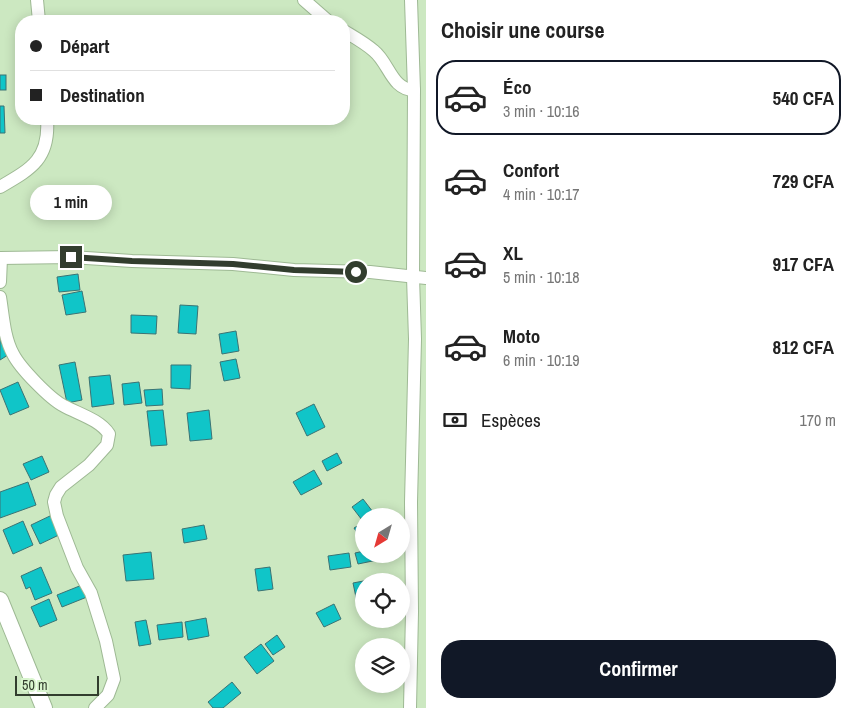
<!DOCTYPE html>
<html lang="fr">
<meta charset="utf-8">
<style>
:root{--surface:#fff;--page:#f2f2f2;--text:#222;--muted:#767676;--line:#e0e0e0;--accent:#111827}
body{margin:0;font-family:"Archivo Narrow",sans-serif;background:var(--page);color:var(--text);height:100vh;display:flex;flex-direction:column;font-size:19px;white-space:nowrap}
*{box-sizing:border-box;margin:0}
p{font-size:16px;color:var(--muted)}
.icon{flex:none;width:28px;height:28px;fill:none;stroke:currentColor;stroke-width:2;stroke-linecap:round;stroke-linejoin:round}
.map{position:relative;flex:1;overflow:hidden}
.details{display:flex;flex-direction:column;background:var(--surface);width:425px}
.details>*{flex:none}
.hud{position:absolute;left:15px;top:15px;width:335px;height:110px;border-radius:20px;box-shadow:0 2px 12px #0003;display:grid;align-content:center;height:110px;padding:0 15px;background:var(--surface)}
.needle{width:32px;rotate:217deg}
.controls{position:absolute;left:355px;top:508px;display:grid;gap:10px}
.controls a{display:grid;place-items:center;width:55px;height:55px;border-radius:50%;background:var(--surface);box-shadow:0 2px 12px #0003;font-size:25px}
.scale{position:absolute;left:15px;bottom:12px;width:84px;box-sizing:border-box;padding-left:5px;border:2px solid #323d2e;border-top:0;font-size:14px;line-height:18px;white-space:nowrap;color:#323d2e;-webkit-text-stroke:4px #d9f5ce;paint-order:stroke}
.end{position:absolute;width:22px;height:22px;margin:-11px;border:6px solid #323d2e;background:#fff;box-shadow:0 0 0 2px #fff}
.from{border-radius:50%}
.bubble{position:absolute;height:35px;border-radius:18px;background:var(--surface);box-shadow:0 2px 12px #0003;font-size:16px;font-weight:700;line-height:35px;text-align:center}
.hud b{display:flex;align-items:center;gap:18px;height:48px;font-size:19px}
.hud b+b{border-top:1px solid var(--line)}
.hud i{width:12px;height:12px;background:var(--text)}
ul{padding:0;list-style:none}
li{display:flex;align-items:center;gap:15px;height:75px;margin:0 10px 8px;padding:0 5px;border:2px solid transparent;border-radius:20px}
li div{flex:1}
li b{display:block;font-size:19px}
li em{font-style:normal;font-weight:700}
li.on{border-color:var(--accent)}
li>.icon{width:45px;height:45px;stroke-width:1.5}
h2{padding:0 15px;font-size:22px;line-height:60px}
.pay{display:flex;align-items:center;gap:12px;height:55px;padding:0 15px;font-size:19px}
.pay p{margin-inline-start:auto}
.primary-button{display:flex;gap:10px;margin-top:auto;padding:10px 15px}
.primary-button a{flex:1;height:58px;border-radius:20px;background:var(--accent);color:#fff;font-size:20px;font-weight:700;line-height:58px;text-align:center}
main{display:flex;flex:1;min-height:0}
.map>svg:first-child{display:block}
.building{fill:#10c5c8;stroke:#3b7374}
.lines{fill:none;stroke-linecap:round;stroke-linejoin:round}
.minor-casing{stroke:#9eb994;stroke-width:14}
.tertiary-casing{stroke:#9eb994;stroke-width:18}
.minor{stroke:#fff;stroke-width:12}
.tertiary{stroke:#fff;stroke-width:16}
.route{stroke:#323d2e;stroke-width:6}
</style>
<main>
<div class="map">
<svg width="426" height="708" viewBox="0 0 426 708">
<rect width="100%" height="100%" fill="#cce8c1"/>
<g class="building">
<rect x="0" y="75" width="6" height="15"/>
<path d="M0,106h4l1,27h-5z"/>
<path d="M78,274l2,16 -21,2 -2,-15z"/>
<path d="M82,291l4,21 -20,3 -4,-20z"/>
<path d="M180,305l18,1 -2,28 -18,-1z"/>
<path d="M131,315l26,1 -1,18 -25,-1z"/>
<path d="M236,331l3,20 -17,3 -3,-20z"/>
<path d="M0,340l8,15 -8,5z"/>
<path d="M236,359l4,19 -16,3 -4,-19z"/>
<path d="M75,362l7,38 -15,3 -8,-38z"/>
<path d="M171,365h20l-1,24 -19,-1z"/>
<path d="M110,375l4,29 -22,3 -3,-30z"/>
<path d="M18,382l11,25 -19,8 -10,-25z"/>
<path d="M139,382l3,21 -18,2 -2,-21z"/>
<path d="M162,389l1,16 -17,1 -2,-16z"/>
<path d="M314,404l11,23 -18,9 -11,-23z"/>
<path d="M163,410l4,35 -16,1 -4,-35z"/>
<path d="M209,410l3,29 -22,2 -3,-28z"/>
<path d="M337,453l5,10 -15,8 -5,-10z"/>
<path d="M42,456l7,16 -18,8 -8,-16z"/>
<path d="M314,470l8,14 -21,11 -8,-13z"/>
<path d="M28,482l8,23 -36,13v-26z"/>
<path d="M363,499l10,13 -6,4h-3l-2,4 -10,-13z"/>
<path d="M52,515l9,19 -21,10 -9,-19z"/>
<path d="M23,521l10,24 -20,9 -10,-24z"/>
<path d="M364,522v15l-3,2 -7,-11z"/>
<path d="M204,525l3,14 -23,4 -2,-14z"/>
<path d="M364,551v3h27l1,3 -34,7 -3,-11z"/>
<path d="M151,552l3,27 -28,2 -3,-26z"/>
<path d="M349,553l2,14 -21,3 -2,-14z"/>
<path d="M41,567l11,26 -17,7 -5,-13 -4,2 -5,-13z"/>
<path d="M270,567l3,22 -15,2 -3,-22z"/>
<path d="M374,579l1,2h-11v25l-6,1 -5,-24z"/>
<path d="M82,585l5,12 -25,10 -5,-12z"/>
<path d="M49,599l8,21 -17,7 -9,-20z"/>
<path d="M334,604l7,15 -17,8 -8,-14z"/>
<path d="M206,618l3,18 -21,4 -3,-18z"/>
<path d="M146,620l5,24 -12,2 -4,-24z"/>
<path d="M182,622l1,15 -24,3 -2,-15z"/>
<path d="M277,635l8,12 -12,8 -8,-11z"/>
<path d="M261,644l13,17 -17,13 -13,-17z"/>
<path d="M232,682l9,11 -18,15h-10l-5,-6z"/>
</g>
<g class="lines">
<defs>
<g id="minor">
<path d="M37,0l2,21"/>
<path d="M304,0l24,21"/>
<path d="M411,0l3,90"/>
<path d="M344,31c10,6 21,12 30,20 15,12 18,39 40,39l-1,187 2,62 -4,163 1,110 -2,96"/>
<path d="M0,187c31,-18 50,-28 47,-68"/>
<path d="M0,258l71,-1 61,4 101,3 61,6 76,2 56,6"/>
<path d="M0,282l1,-24"/>
<path d="M0,297c3,18 4,41 13,57 7,14 37,45 51,52 15,8 36,14 45,28l-2,11 -18,20 -28,22 -5,8 -2,7 3,14 20,52 14,25 15,48 8,38 -6,16 -13,13"/>
</g>
<path id="tertiary" d="M0,600l44,108"/>
</defs>
<use href="#minor" class="minor-casing"/>
<use href="#tertiary" class="tertiary-casing"/>
<use href="#minor" class="minor"/>
<use href="#tertiary" class="tertiary"/>
</g>
<g class="lines">
<path class="route" d="M71,257l61,4 101,3 61,6 62,2"/>
</g>
</svg>
<div class="controls">
<a><svg class="needle" viewBox="-14 -14 28 28"><path d="M0-13l5 13h-10z" fill="#e53935"/><path d="M0 13l5-13h-10z" fill="#767676"/></svg></a>
<a><svg class="icon" aria-label="locate" viewBox="0 0 24 24"><circle cx="12" cy="12" r="6"/><path d="M12 2v4M12 18v4M2 12h4M18 12h4"/></svg></a>
<a><svg class="icon" aria-label="layers" viewBox="0 0 24 24"><path d="M12 4l9 5-9 5-9-5zM3 14l9 5 9-5"/></svg></a>
</div>
<div class="scale">50 m</div>
<i class="end from" style="left:356px;top:272px"></i>
<i class="end" style="left:71px;top:257px"></i>
<div class="bubble" style="left:30px;top:185px;width:82px">1 min</div>
<div class="hud">
<b><i class="from"></i>Départ</b>
<b><i></i>Destination</b>
</div>
</div>
<section class="details">
<h2>Choisir une course</h2>
<ul>
<li class="on"><svg class="icon" aria-label="car" viewBox="0 0 24 24"><path d="M5 17H2v-5l4-1 3-4h7l3 4 3 1v5h-3M9 17h6M6 11h13"/><circle cx="7" cy="17" r="2"/><circle cx="17" cy="17" r="2"/></svg><div><b>Éco</b><p>3 min · 10:16</p></div><em>540 CFA</em></li>
<li><svg class="icon" aria-label="car" viewBox="0 0 24 24"><path d="M5 17H2v-5l4-1 3-4h7l3 4 3 1v5h-3M9 17h6M6 11h13"/><circle cx="7" cy="17" r="2"/><circle cx="17" cy="17" r="2"/></svg><div><b>Confort</b><p>4 min · 10:17</p></div><em>729 CFA</em></li>
<li><svg class="icon" aria-label="car" viewBox="0 0 24 24"><path d="M5 17H2v-5l4-1 3-4h7l3 4 3 1v5h-3M9 17h6M6 11h13"/><circle cx="7" cy="17" r="2"/><circle cx="17" cy="17" r="2"/></svg><div><b>XL</b><p>5 min · 10:18</p></div><em>917 CFA</em></li>
<li><svg class="icon" aria-label="car" viewBox="0 0 24 24"><path d="M5 17H2v-5l4-1 3-4h7l3 4 3 1v5h-3M9 17h6M6 11h13"/><circle cx="7" cy="17" r="2"/><circle cx="17" cy="17" r="2"/></svg><div><b>Moto</b><p>6 min · 10:19</p></div><em>812 CFA</em></li>
</ul>
<div class="pay"><svg class="icon" aria-label="cash" viewBox="0 0 24 24"><path d="M3 7h18v10H3z"/><circle cx="12" cy="12" r="2"/></svg>Espèces<p>170 m</p></div>
<div class="primary-button"><a>Confirmer</a></div>
</section>
</main>
